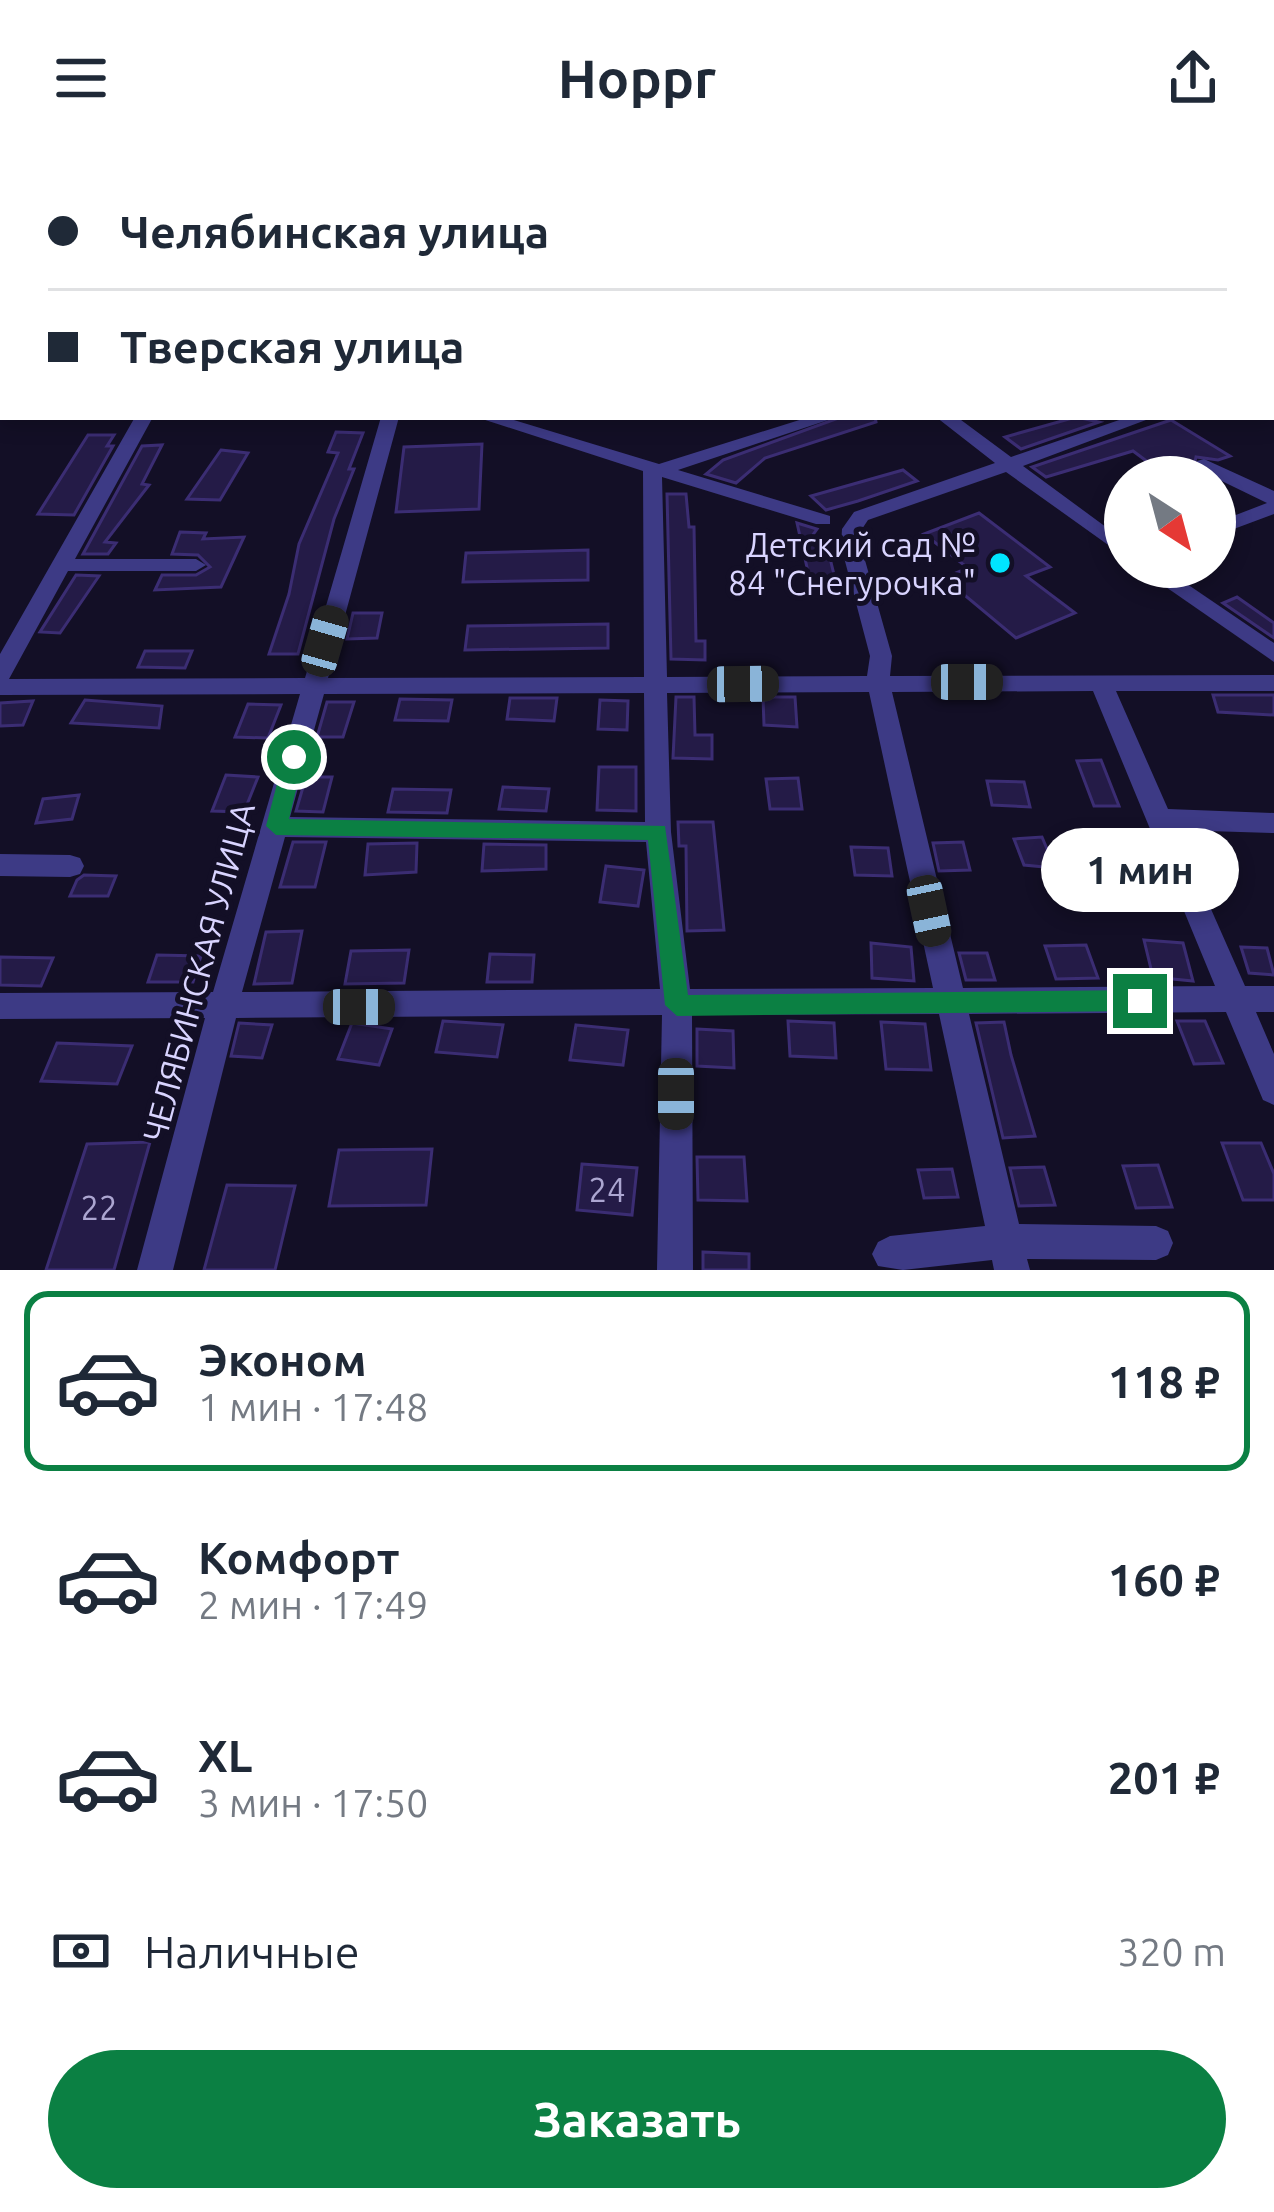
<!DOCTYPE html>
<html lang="ru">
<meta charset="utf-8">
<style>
:root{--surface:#fff;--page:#f6f6f7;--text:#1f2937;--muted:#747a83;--line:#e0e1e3;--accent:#0b8043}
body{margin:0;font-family:Ubuntu,sans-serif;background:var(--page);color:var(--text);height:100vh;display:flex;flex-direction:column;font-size:45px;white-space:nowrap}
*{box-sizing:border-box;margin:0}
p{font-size:39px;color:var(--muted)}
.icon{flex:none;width:66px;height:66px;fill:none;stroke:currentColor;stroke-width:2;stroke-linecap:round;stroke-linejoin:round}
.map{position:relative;height:1114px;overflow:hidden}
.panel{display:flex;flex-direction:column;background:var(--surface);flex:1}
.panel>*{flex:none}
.banner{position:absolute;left:0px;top:0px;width:1275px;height:264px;box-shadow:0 6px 18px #0003;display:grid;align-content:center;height:264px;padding:0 48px;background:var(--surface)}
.needle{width:78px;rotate:144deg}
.fabs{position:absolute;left:1104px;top:300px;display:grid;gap:24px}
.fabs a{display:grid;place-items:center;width:132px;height:132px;border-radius:50%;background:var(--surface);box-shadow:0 6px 18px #0003;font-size:60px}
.end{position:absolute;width:54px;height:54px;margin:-27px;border:15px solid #0b8043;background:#fff;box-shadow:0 0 0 6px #fff}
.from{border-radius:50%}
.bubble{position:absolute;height:84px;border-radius:42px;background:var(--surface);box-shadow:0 6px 18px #0003;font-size:39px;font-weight:700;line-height:84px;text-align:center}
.car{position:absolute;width:36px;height:72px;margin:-36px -18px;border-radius:15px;box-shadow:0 0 9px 3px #0007;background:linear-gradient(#222 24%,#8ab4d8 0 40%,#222 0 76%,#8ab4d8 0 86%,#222 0)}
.banner b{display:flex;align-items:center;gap:42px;height:114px;font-size:45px}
.banner b+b{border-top:3px solid var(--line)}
.banner i{width:30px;height:30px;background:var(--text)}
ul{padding:21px 0 0;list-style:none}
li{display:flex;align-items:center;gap:36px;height:180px;margin:0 24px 18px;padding:0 24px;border:6px solid transparent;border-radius:24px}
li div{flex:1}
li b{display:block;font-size:45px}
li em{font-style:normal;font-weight:700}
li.on{border-color:var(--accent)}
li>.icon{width:108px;height:108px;stroke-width:1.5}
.pay{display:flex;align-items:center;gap:30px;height:132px;padding:0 48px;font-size:45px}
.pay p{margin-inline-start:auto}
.primary-button{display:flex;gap:24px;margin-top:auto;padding:24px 48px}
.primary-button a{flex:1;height:138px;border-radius:72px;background:var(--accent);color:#fff;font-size:48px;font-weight:700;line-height:138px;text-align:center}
header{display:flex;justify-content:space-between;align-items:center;height:156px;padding:0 48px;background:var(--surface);font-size:54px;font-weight:700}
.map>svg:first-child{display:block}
.building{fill:#241b47;stroke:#3b2d73;stroke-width:3}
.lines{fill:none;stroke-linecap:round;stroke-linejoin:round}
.minor{fill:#3d3a85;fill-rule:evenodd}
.route{fill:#0b8043}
.poi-dot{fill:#00e5ff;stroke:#130f26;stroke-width:4.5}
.labels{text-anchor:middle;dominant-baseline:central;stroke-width:10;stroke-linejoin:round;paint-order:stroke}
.poi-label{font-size:33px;fill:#d9d4ff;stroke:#130f26;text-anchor:end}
.street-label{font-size:33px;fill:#d9d4ff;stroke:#130f26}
.near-number-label{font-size:33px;fill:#aca6d1}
</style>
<header><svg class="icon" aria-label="menu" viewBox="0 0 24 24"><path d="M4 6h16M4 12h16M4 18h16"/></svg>Hoppr<svg class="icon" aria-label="share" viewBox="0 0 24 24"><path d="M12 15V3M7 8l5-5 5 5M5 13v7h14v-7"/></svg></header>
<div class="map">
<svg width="1274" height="1114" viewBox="0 0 1274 1114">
<rect width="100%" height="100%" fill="#130f26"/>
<g class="building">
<path d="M841,261h34l1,5 -111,36 -29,25 -30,-9 17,-14z"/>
<path d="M1076,261l23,5 -78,27 -16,-12z"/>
<path d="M1171,264l59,36 -12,4 -22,-3 -3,13 -6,2 8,5h-27l-35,-26 -87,26 -14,-10z"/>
<path d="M336,276l27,1 -14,36h5l-20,50 -36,135h-29l20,-60 10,-50 39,-91 -10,-1z"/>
<path d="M88,279h26l-7,11h6l-39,69 -36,-1z"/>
<path d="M482,288l-3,65 -83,3 8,-65z"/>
<path d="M162,289l-20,39 7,1 -44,57 11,1 -8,11h-25l59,-108z"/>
<path d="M221,294l27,3 -28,47 -33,-1z"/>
<path d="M903,314l14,11 -59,20 -32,9 -15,-14z"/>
<path d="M667,338h19l3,33h5l2,114h9v19l-34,-1z"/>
<path d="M979,357l71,54 -24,9 49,37 -59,25 -72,-60 24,-10 -44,-34z"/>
<path d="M797,367l20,6 -10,14 19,-1 13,53 -26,-1z"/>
<path d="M180,376l26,1 -3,6 41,-2 -23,50 -66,3 7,-15h34l14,-8 -12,-12 -26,-1z"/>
<path d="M588,394v30l-125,2 3,-29z"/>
<path d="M76,419l23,1 -39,57 -20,-1z"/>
<path d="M1237,441l37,26v15l-51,-35z"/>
<path d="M353,457h29l-5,25 -30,1z"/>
<path d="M608,468v24l-143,2 3,-24z"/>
<path d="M145,495h47l-7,17 -47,-1z"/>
<path d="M1213,539h61v20l-56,-3z"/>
<path d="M676,541h18l1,38h17v24l-39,-1z"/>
<path d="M763,541h32l2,30 -33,-2z"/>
<path d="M510,542h47l-3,23 -47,-2z"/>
<path d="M400,543l52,1 -4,21 -53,-1z"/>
<path d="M85,544l77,6 -3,22 -88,-5z"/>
<path d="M600,544l28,1 -1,29 -29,-1z"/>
<path d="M33,545l-10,24 -23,1v-23z"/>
<path d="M327,546h27l-11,35h-26z"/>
<path d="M248,548l33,1 -13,33 -33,-1z"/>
<path d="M1101,604l18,46h-25l-17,-45z"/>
<path d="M599,611h37v44l-39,-1z"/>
<path d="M226,619l32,2 -14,35 -32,-1z"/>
<path d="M306,621h26l-9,35 -27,-1z"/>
<path d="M798,622l4,31h-32l-4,-30z"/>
<path d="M987,625l37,1 6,25 -38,-2z"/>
<path d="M503,631l46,2 -3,22 -47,-2z"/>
<path d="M393,633l58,1 -4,23 -59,-1z"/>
<path d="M79,639l-7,24 -36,4 7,-24z"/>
<path d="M678,666h35l11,108 -37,1 -1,-85h-7z"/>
<path d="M1042,681l13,31 -31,-3 -10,-26z"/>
<path d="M1212,684l13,24 -28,2 -11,-24z"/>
<path d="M293,686h33l-11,45h-35z"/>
<path d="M963,686l7,28 -31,1 -6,-28z"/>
<path d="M1102,686h37l14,37h-38z"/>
<path d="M417,687l-1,29 -51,3 3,-31z"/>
<path d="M484,688l62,1v24l-64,2z"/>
<path d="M851,691l37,1 4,28 -37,-1z"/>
<path d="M606,710l38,4 -6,36 -38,-4z"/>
<path d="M84,719l32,1 -8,20h-38l7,-16z"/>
<path d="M302,775l-10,52 -38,1 12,-52z"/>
<path d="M1144,784l39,3 10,38 -40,-4z"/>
<path d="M871,787l40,4 3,34 -42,-3z"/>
<path d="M1086,789l12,33 -42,1 -11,-33z"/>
<path d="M1241,791l26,1 7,27 -25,-2z"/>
<path d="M409,794l-5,33 -59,1 6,-33z"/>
<path d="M959,797h28l8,27h-29z"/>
<path d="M490,798l44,1 -2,27h-45z"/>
<path d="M157,799l44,1 -8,26h-45z"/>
<path d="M0,801l53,1 -12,28 -41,-1z"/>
<path d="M443,865l60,4 -6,32 -61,-5z"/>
<path d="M788,865l46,2 2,35 -46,-2z"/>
<path d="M1177,865h28l18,42 -29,1z"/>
<path d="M881,866l44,2 6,46 -45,-1z"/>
<path d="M1004,866l7,33 24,81 -32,2 -27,-115z"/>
<path d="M239,867l33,2 -10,33 -31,-2z"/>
<path d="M352,867l40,6 -13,36 -41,-6z"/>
<path d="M576,869l52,5 -5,35 -53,-5z"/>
<path d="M697,873l36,2 1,37 -37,-2z"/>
<path d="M57,887l75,3 -15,38 -76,-3z"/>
<path d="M150,986l-36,128h-68l41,-126z"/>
<path d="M1222,987h39l13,31v26h-31z"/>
<path d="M432,993l-6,56 -97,1 10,-56z"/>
<path d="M697,1001h47l3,44 -49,-1z"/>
<path d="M582,1008l55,4 -5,47 -55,-5z"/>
<path d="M1158,1009l14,42 -36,1 -13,-42z"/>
<path d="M1044,1011l11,38 -36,1 -9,-38z"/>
<path d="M952,1013l6,28 -34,1 -6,-28z"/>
<path d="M227,1029l68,1 -20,84h-71z"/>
<path d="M703,1096l46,2v16h-46z"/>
</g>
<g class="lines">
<g class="minor">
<path d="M150,0h13l2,3h-13z"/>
<path d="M183,0h12l1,3h-12z"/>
<path d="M391,0h23l3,3h-23z"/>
<path d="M613,0h12l3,3h-16z"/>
<rect x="1272" y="84" width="2" height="9"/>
<rect x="0" y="98" width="3" height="8"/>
<rect x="0" y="142" width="3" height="10"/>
<rect x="1272" y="212" width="2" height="10"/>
<path d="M0,239h3l-3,14z"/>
<rect x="1272" y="242" width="2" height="12"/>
<path d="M135,261h18l-78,142h121l10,6 -10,6h-128l-59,108 296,-1 76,-261h18l-71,261 316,-1 -1,-206 -167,-54h28l155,47 150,-47h28l-159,53 152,46v8h-14l-154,-47 5,200 200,-1 3,-20 -29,-110 1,-17 12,-17 141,-49 -59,-46h21l54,40 117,-40h26l-131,49 102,75v16l-119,-85 -138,48 -6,9 -1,17 31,110 -2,20 384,-1v16h-158l52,118 106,4v20l-98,-3 69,156h29v26h-18l18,42v51l-11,-5 -37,-88 -257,2 50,210 137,2 12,5 5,12 -5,12 -12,5 -129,-1 3,11h-36l-2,-10 -89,10 -25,-4 -6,-12 6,-12 12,-6 95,-10 -46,-212 -247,1 1,255h-36l5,-255 -426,3 -63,252h-36l68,-252 -205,1v-26l213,-1 87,-298 -300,1v-41zM1093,535l122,295 -252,2 -71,-296zM869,536l64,296 -243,1 -19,-157 -4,-139zM644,537l1,129 -355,-5 34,-123zM285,681l361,5 14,147 -418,3z"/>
<path d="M1204,303l70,32v23l-59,22v-13l52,-20 -70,-34v-8z"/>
<path d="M1137,411h25l112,76v19z"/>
<path d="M0,698l70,1 10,3 4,8 -4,8 -10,3 -70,-1z"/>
</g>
</g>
<path class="route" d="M294,593l10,8 -15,62 376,7 23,169 452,-5 12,11 -12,10 -463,5 -12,-11 -17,-165 -372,-5 -10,-9 18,-69z"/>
<circle class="poi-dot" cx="1000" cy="407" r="12"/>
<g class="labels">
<g class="poi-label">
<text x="976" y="388">Детский сад №<tspan x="976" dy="38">84 "Снегурочка"</tspan></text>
</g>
<g class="street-label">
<text transform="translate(198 816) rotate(-75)">ЧЕЛЯБИНСКАЯ УЛИЦА</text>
</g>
<g class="near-number-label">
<text x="607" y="1033">24</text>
<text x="99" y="1051">22</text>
</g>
</g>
</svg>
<div class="fabs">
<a><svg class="needle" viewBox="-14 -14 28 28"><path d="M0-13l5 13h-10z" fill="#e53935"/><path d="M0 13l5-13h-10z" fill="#747a83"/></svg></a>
</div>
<i class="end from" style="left:294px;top:601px"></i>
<i class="end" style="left:1140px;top:845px"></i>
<div class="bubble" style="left:1041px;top:672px;width:198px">1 мин</div>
<i class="car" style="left:325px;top:485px;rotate:16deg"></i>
<i class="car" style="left:967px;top:526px;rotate:90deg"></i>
<i class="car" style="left:743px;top:528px;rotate:89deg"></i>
<i class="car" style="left:929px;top:755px;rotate:168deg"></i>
<i class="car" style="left:359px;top:851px;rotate:90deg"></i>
<i class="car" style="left:676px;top:938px;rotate:180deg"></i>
<div class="banner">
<b><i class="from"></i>Челябинская улица</b>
<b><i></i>Тверская улица</b>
</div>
</div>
<section class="panel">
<ul>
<li class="on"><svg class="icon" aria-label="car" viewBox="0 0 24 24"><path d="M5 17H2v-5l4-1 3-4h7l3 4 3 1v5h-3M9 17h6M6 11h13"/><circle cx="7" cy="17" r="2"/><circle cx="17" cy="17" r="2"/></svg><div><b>Эконом</b><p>1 мин · 17:48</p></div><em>118 ₽</em></li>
<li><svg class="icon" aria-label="car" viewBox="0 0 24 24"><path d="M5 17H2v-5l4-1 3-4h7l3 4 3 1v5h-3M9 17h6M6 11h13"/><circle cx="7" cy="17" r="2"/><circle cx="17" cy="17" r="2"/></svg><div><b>Комфорт</b><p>2 мин · 17:49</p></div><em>160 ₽</em></li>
<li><svg class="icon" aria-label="car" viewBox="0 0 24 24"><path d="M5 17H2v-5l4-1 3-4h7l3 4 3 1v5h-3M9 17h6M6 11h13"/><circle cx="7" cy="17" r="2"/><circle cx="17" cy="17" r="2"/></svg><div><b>XL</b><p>3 мин · 17:50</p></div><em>201 ₽</em></li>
</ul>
<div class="pay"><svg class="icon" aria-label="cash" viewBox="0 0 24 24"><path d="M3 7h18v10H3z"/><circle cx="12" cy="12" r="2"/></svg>Наличные<p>320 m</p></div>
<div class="primary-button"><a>Заказать</a></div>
</section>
